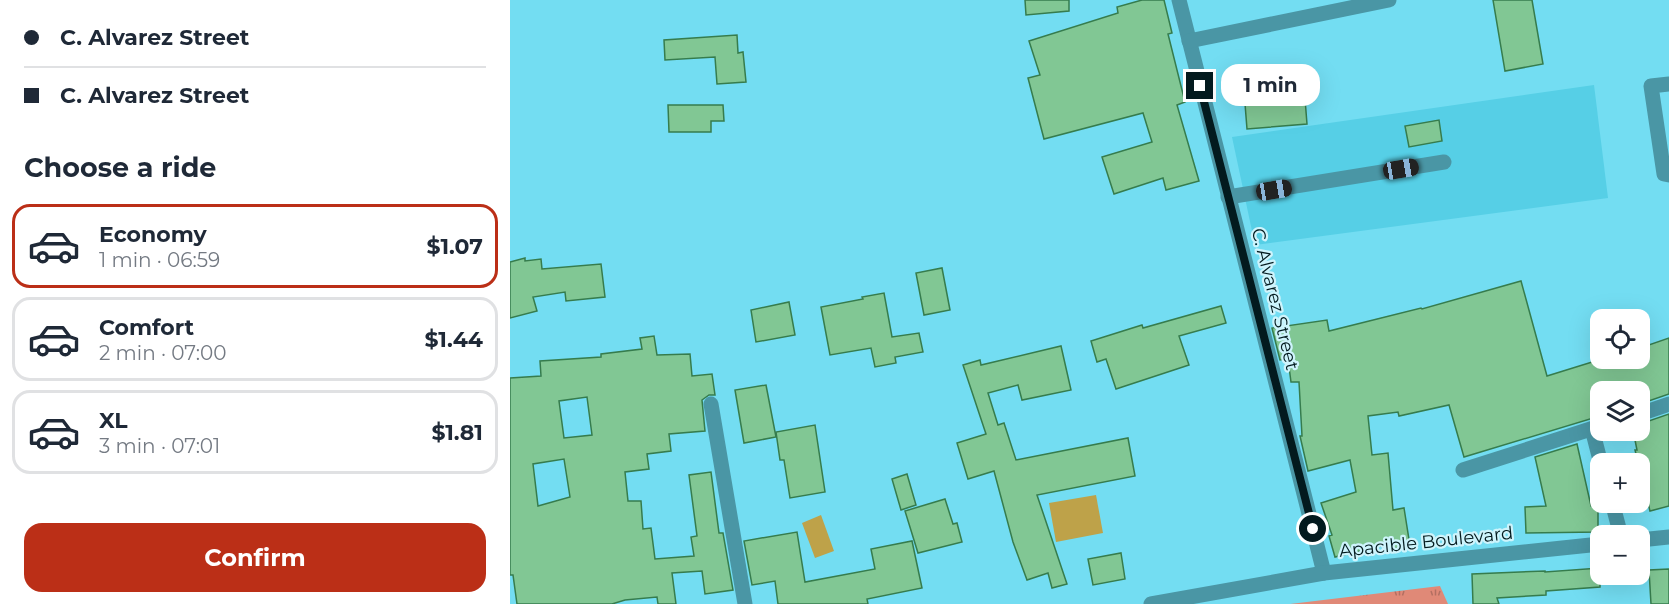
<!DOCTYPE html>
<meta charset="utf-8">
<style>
:root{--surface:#fff;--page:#f2f2f3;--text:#1f2937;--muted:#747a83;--line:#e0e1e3;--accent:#bb2f17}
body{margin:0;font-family:Montserrat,sans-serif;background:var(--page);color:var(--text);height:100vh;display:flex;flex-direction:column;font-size:22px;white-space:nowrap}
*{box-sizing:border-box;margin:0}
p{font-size:20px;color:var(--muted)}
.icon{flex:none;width:33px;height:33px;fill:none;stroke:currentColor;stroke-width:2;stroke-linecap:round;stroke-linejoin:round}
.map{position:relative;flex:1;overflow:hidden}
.sheet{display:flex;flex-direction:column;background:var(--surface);width:510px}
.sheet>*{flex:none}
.banner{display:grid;align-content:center;height:132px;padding:0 24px;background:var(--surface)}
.controls{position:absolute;left:1080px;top:309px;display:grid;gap:12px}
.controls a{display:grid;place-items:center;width:60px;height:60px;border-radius:12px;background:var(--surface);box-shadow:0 6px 24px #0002;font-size:30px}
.end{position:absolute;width:27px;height:27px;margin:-14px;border:8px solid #031a1e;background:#fff;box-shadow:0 0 0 3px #fff}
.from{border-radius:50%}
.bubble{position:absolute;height:42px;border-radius:18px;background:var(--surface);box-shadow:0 6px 24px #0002;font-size:20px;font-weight:700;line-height:42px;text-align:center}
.car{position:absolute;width:18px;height:36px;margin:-18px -9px;border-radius:8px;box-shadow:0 0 4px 2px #0007;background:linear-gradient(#222 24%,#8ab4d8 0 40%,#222 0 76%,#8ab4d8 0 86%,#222 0)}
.banner b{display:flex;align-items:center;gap:21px;height:57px;font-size:22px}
.banner b+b{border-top:2px solid var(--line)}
.banner i{width:15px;height:15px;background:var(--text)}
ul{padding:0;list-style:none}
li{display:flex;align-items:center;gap:18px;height:84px;margin:0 12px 9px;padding:0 12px;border:3px solid var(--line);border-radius:18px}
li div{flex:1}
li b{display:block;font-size:22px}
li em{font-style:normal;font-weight:700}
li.current{border-color:var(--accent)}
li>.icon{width:54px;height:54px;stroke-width:1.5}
h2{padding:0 24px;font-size:27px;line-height:72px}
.cta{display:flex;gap:12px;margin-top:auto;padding:12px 24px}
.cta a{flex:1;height:69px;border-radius:18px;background:var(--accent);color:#fff;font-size:24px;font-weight:700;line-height:69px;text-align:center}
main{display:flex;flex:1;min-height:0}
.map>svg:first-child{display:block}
.built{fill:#56cfe6}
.park{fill:url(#park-tufts)}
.water{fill:#bea249}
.building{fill:#81c794;stroke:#367c4d;stroke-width:1.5;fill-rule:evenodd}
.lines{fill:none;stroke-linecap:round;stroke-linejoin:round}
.minor{stroke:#4a96a5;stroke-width:15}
.route{stroke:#031a1e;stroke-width:8}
.labels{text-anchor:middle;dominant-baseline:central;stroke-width:4.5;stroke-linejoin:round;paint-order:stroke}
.street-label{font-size:18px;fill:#031a1e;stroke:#cef4fc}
</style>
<main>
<section class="sheet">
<div class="banner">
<b><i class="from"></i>C. Alvarez Street</b>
<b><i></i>C. Alvarez Street</b>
</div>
<h2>Choose a ride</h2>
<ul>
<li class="current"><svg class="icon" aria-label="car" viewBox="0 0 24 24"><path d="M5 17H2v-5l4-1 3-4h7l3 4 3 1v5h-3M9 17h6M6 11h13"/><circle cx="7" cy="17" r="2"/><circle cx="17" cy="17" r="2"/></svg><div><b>Economy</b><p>1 min · 06:59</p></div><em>$1.07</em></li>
<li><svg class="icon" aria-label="car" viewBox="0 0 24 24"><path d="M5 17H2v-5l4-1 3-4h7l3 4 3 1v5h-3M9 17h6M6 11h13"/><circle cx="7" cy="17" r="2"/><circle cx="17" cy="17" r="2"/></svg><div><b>Comfort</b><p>2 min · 07:00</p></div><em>$1.44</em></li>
<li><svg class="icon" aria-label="car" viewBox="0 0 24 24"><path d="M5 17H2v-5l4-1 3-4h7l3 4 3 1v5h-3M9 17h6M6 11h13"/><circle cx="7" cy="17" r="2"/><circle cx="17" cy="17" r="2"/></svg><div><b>XL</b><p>3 min · 07:01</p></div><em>$1.81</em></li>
</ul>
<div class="cta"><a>Confirm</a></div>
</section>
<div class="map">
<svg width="1159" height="604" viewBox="0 0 1159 604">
<defs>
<pattern id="park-tufts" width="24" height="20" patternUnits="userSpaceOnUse" patternTransform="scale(1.5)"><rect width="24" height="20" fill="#e08977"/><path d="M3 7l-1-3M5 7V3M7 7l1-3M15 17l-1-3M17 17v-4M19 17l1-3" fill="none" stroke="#b36f61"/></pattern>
</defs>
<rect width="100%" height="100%" fill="#73ddf2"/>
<path class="built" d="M1084,85l14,113 -353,47 -23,-108z"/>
<path class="park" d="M930,586l8,18h-158z"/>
<g class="water">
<path d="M586,495l7,38 -47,9 -7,-39z"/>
<path d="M311,515l13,36 -19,7 -13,-35z"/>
</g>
<g class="building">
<path d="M515,0h44v11l-43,4z"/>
<path d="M632,0h22l8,33 -4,1 17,68 -8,3 22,76 -33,9 -3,-12 -49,16 -12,-37 50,-15 -9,-29 -99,26 -16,-61 12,-3 -11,-34 89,-28 -1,-6z"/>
<path d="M983,0h39l11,64 -38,7z"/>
<path d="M227,35l1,18 5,-1 3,30 -29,2 -2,-27 -50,3 -1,-20z"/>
<path d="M794,86l3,38 -60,5 -3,-38z"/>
<path d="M158,105h55l1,16h-13v11h-42z"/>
<path d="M929,120l3,21 -33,6 -4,-21z"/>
<path d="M15,258v3l16,-2 1,10 59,-5 4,33 -39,4 -1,-9 -32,5 4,14 -27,7v-56z"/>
<path d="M432,268l8,42 -26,5 -8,-42z"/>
<path d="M1011,281l26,95 58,-18h35v-10l29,-10v56l-29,10v-12h-40v24l-136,41 -15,-52 -50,11 -1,-4 -30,4 4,39 16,-2 5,57 11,-2 6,38 -24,4 -1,-5 -50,12 -6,-21 3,-1 -11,-32 35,-11 -6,-32 -42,11 -8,-35h2l-3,-54h-8l-3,-23 -8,1 -8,-32 55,-8 2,11 92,-23 1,1z"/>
<path d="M374,293l8,44 27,-4 4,19 -28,5 1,6 -21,4 -4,-19 -41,7 -9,-48 42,-8 -1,-2z"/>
<path d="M279,302l6,33 -39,7 -5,-32z"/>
<path d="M711,306l5,17 -47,13 10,29 -73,24 -10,-30 -9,3 -6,-21 51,-16 1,3z"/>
<path d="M144,336l3,19 33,-1 2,22 20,-2 3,21h-6l-7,5 3,31 -36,3 2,17 -24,3 2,15 -24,3 3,29h13l2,28 8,-1 4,31 39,-3 -3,-19 6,-1 -8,-61 22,-3 8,61h4l10,57 -28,4 -3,-23 -30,2 4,31h-18l-1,-7 -32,3 -13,4h-95l-4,-29h-3v-197l31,-2 -1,-15 61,-4v-3l41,-5 -2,-11zM77,397l5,38 -28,3 -5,-37zM54,459l6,38 -32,9 -5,-42z"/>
<path d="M551,346l10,44 -49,10 -4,-15 -30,8 10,32 6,-2 12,37 112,-22 7,38 -98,19 30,89 -15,4 -4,-15 -21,7 -14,-38 -19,-71 -26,8 -11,-36 29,-9 -23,-69 17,-5 1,5z"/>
<path d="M256,385l10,52 -32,6 -9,-53z"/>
<path d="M1159,414v92l-19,5 -15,-61h2l-4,-20h7v-6z"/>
<path d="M305,425l10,67 -35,6 -6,-38h-4l-4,-28z"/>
<path d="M1067,444l14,62 7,-1v27l-72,1 -1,-26 21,-1 -11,-49z"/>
<path d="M397,474l9,31 -15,5 -9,-31z"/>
<path d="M435,499l8,25 4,-1 5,19 -44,11 -13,-42z"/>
<path d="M287,532l8,50 70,-13 -4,-20 41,-8 10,47 -55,11 1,5h-90l-3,-23 -23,4 -8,-44z"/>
<path d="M611,553l4,26 -32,6 -5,-26z"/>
<path d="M1090,568v19l-54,4v4l-49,3 2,6h-26l-1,-30 73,-3v1z"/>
<path d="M1159,569v35h-18l-2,-34z"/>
</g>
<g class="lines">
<g class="minor">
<path d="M669,0l145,573"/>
<path d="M679,41l200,-41"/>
<path d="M1159,84l-18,2 13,88 5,1"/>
<path d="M718,197l216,-35"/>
<path d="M201,404l34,200"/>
<path d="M1130,414l29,-10"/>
<path d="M1082,429l9,35"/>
<path d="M953,470l137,-44"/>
<path d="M1102,502l9,34"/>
<path d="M1130,540l29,-3"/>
<path d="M641,604l173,-31 276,-29"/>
</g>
</g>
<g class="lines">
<path class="route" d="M690,86l113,443"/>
</g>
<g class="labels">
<g class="street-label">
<text transform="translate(765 299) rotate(76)">C. Alvarez Street</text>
<text transform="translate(916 542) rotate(-6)">Apacible Boulevard</text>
</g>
</g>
</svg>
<div class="controls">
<a><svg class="icon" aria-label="locate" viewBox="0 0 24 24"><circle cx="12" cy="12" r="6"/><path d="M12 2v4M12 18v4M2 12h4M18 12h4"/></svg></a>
<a><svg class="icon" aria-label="layers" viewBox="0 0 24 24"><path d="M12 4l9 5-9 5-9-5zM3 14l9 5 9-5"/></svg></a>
<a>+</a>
<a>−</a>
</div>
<i class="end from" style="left:803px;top:529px"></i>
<i class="end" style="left:690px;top:86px"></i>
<div class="bubble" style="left:711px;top:64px;width:99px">1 min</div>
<i class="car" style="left:891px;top:169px;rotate:81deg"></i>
<i class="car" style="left:764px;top:190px;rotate:81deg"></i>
</div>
</main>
